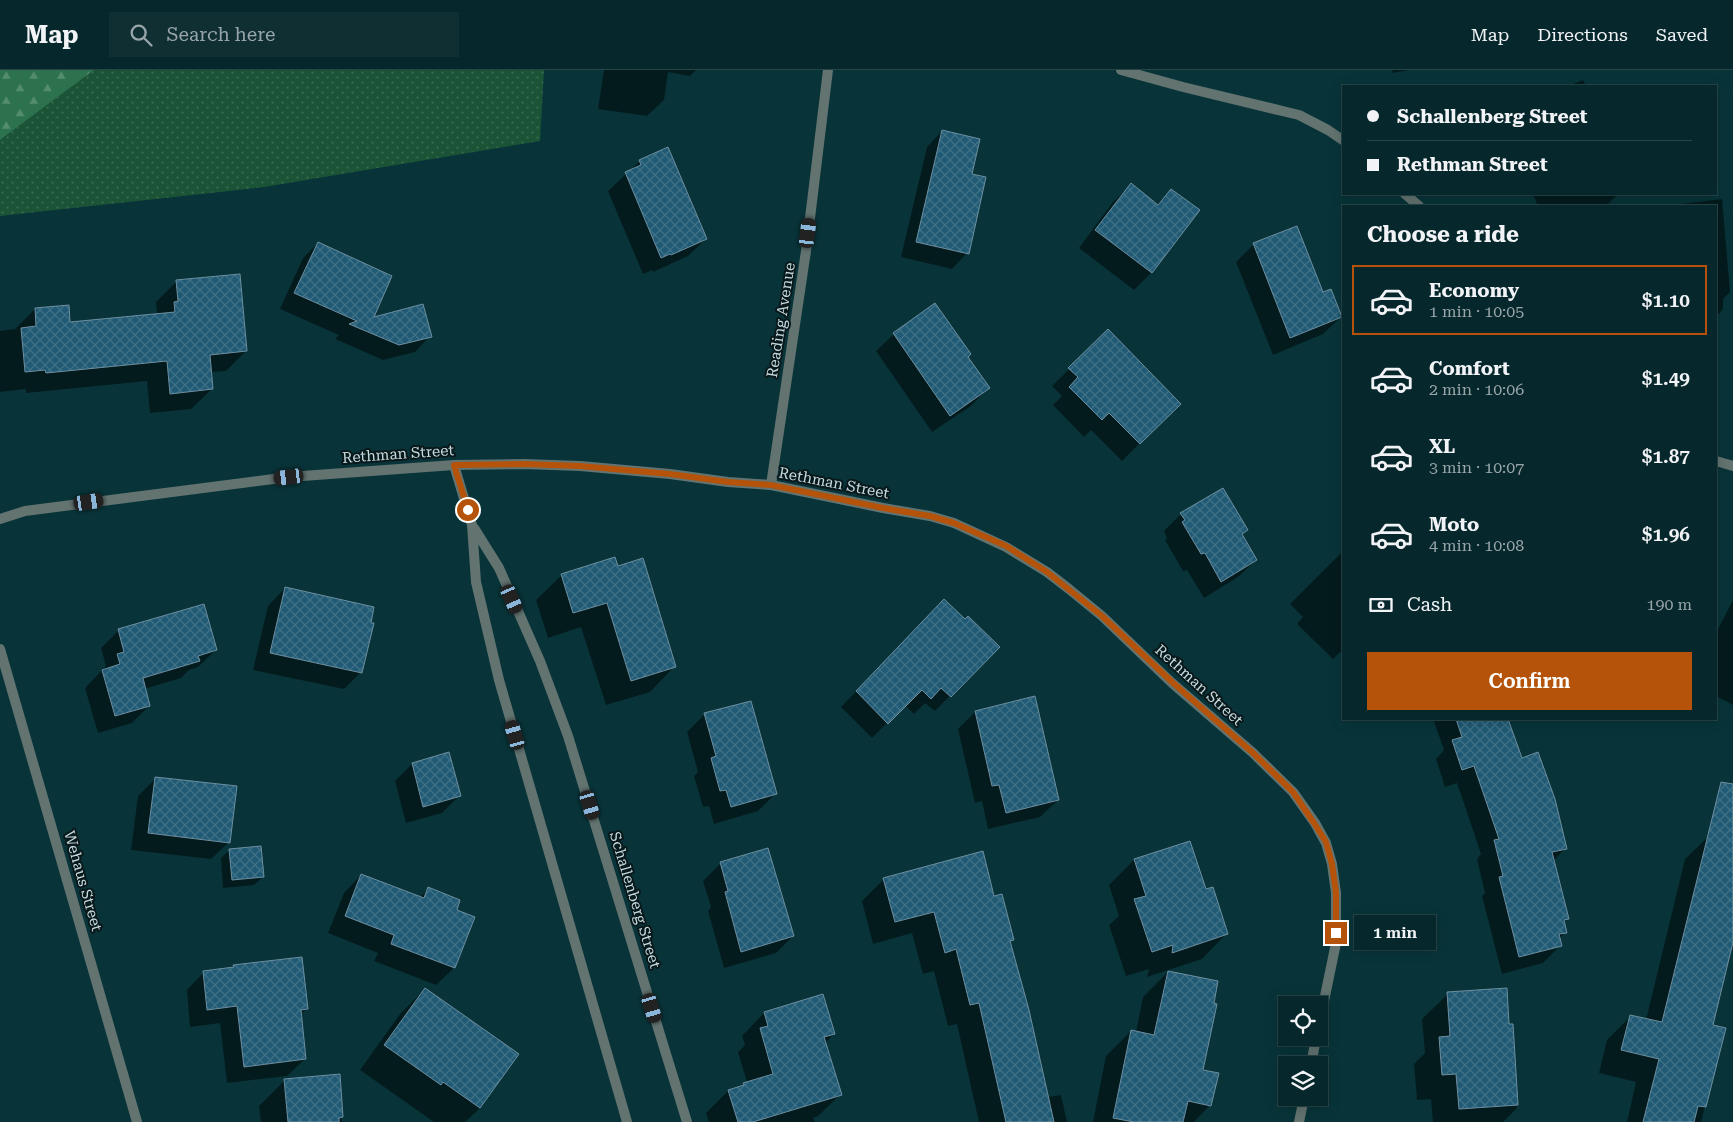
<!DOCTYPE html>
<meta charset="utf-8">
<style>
:root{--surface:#06272b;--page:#0f2f33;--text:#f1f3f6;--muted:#98a5a9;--line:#274447;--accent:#b45309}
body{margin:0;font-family:"Roboto Serif",serif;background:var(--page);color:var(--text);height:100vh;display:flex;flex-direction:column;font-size:19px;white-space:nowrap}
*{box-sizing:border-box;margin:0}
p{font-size:16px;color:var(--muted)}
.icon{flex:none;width:28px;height:28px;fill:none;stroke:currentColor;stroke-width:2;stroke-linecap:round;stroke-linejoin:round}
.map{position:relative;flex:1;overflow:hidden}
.side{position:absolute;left:1342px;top:135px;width:375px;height:515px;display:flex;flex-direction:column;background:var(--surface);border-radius:0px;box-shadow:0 2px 12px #0003,0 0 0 1px var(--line)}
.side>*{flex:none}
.top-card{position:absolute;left:1342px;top:15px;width:375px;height:110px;border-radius:0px;box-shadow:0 2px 12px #0003,0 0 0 1px var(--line);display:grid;align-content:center;height:110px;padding:0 25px;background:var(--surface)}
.fabs{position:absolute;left:1278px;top:926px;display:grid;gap:10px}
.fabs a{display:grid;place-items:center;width:50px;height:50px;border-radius:0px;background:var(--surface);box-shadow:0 2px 12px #0003,0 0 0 1px var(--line);font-size:25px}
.end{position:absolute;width:22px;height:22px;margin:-11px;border:6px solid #b45309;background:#fff;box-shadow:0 0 0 2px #fff}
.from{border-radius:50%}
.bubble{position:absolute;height:35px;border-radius:0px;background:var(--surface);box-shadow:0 2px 12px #0003,0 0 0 1px var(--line);font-size:16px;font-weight:600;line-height:35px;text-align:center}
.car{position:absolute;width:15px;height:30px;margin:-15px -8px;border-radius:6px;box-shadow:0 0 4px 1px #0007;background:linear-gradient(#222 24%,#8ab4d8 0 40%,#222 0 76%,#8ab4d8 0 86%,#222 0)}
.top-card b{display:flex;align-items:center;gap:18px;height:48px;font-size:19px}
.top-card b+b{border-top:1px solid var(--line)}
.top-card i{width:12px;height:12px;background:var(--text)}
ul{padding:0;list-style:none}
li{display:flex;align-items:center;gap:15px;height:70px;margin:0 10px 8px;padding:0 15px;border:2px solid transparent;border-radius:0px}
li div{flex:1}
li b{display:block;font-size:19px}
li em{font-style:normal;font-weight:600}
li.active{border-color:var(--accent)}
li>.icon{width:45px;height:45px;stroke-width:1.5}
h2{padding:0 25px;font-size:22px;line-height:60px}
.pay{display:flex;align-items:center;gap:12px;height:55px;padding:0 25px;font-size:19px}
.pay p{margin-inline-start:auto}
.button{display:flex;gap:10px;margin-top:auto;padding:10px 25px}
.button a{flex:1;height:58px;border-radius:0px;background:var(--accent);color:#fff;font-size:20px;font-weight:600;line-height:58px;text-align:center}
header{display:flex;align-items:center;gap:30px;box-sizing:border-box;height:70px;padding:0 25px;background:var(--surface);border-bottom:1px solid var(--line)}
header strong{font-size:24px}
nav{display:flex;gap:28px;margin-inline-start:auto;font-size:18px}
.search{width:350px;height:45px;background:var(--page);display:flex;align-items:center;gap:12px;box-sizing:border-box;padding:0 18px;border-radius:0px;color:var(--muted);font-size:19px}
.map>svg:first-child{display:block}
.grass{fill:url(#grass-dots)}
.forest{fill:url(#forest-firs)}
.shadow{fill:#0007}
.building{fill:url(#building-cross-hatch);stroke:#6d8ea0}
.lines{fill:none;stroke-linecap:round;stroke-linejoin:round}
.minor{stroke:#627370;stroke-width:10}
.route{stroke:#b45309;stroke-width:6}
.labels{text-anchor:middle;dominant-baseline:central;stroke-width:4;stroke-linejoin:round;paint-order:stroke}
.street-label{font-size:15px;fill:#c6dbde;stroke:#08181b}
</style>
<header>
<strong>Map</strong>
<div class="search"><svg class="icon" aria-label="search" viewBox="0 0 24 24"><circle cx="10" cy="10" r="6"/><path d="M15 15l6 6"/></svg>Search here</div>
<nav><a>Map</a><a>Directions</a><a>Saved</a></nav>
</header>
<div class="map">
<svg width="1733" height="1052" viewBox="0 0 1733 1052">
<defs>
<pattern id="grass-dots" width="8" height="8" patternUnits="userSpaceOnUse" patternTransform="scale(1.25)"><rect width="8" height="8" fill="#1a5335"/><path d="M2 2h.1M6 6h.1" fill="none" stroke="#3a6b52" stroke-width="1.8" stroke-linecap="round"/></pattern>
<pattern id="forest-firs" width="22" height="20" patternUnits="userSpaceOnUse" patternTransform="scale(1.25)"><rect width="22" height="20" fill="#2d724e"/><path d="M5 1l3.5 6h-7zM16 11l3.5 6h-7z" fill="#548c6f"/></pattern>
<pattern id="building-cross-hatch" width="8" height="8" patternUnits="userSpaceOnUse" patternTransform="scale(1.25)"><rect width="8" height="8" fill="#205a74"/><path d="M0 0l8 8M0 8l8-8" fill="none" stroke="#3f7187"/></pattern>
</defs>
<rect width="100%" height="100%" fill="#083439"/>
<path class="grass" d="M94,0h450l-4,71 -276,46 -264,29v-76z"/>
<path class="forest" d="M0,0h94l-94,70z"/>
<g class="shadow">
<path d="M604,0h92l-6,6 -22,-4 -4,28 -17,16 -49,-7z"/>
<path d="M1392,0h17l-16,3z"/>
<path d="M1583,10l3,6h-18z"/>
<path d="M942,61l28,44 -3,78 -15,16 -51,-12 26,-110z"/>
<path d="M640,91l66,78 -18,17 -35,16v-2l-10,4 -35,-83z"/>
<path d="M1131,115l25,20 15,-15 27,20 -47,63 -17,17 -55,-42 34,-46z"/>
<path d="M1533,124h85l-12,12h-68z"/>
<path d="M1722,129l8,93 -7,7v10l-7,8v-111h-51z"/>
<path d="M318,173l53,76 59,17 -15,16 -32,8 -48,-21 4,-4 -59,-26 23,-51z"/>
<path d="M1254,174l68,49 19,24 -18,17 -50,21 -37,-93z"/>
<path d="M176,212l70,69 -20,20 -16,1 2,17 -21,20 -41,4 -3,-32 -121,12v-4l-26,3v-61l15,-2 20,-20 34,14 88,-8 -1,-13z"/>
<path d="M935,235l32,52 21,31 -17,18 -39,26 -56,-81 18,-17z"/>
<path d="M1108,261l71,73 -57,57 -31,-31 -7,7 -31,-32 9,-9 -10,-10z"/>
<path d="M1181,444l66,16 -5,5 14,25 -18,17 -34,21 -17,-28 -4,1 -18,-31 2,-2 -3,-7z"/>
<path d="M1344,480v106l-4,-4 -7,7 -36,-35 6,-7 -13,-13z"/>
<path d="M617,498l58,98 -25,26 -44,13 -25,-78 -33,11 -12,-38 26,-25z"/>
<path d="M285,518l76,84 -17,17 -91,-19 15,-64z"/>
<path d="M1733,530v105l-17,-9v-63z"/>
<path d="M929,546l36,5 33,26 -63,64 -10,-8 -11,11 -9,-9 -33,33 -31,-31z"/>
<path d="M119,560l97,20 -18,17 -9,3 -8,8 -37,11 5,17 -17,17 -34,10 -13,-45 21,-22 -5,-18z"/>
<path d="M975,642l83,88 -18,17 -52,12 -6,-28 -7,2 -17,-74z"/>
<path d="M705,644l70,80 -17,17 -44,13 -5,-18 -6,1 -9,-31 4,-4 -11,-40z"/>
<path d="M1433,649h74l14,40 45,89 -13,13 15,58 -5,4 2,9 -6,7 2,6 -18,18 -41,11 -20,-78 3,-3 -8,-34 4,-5 -24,-71 -12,4 -9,-28 8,-9z"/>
<path d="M448,684l11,42 -17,17 -36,10 -11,-42 17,-17z"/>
<path d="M156,708l73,64 -18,17 -80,-9 7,-54z"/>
<path d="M1709,766l24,5v95l-22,90 13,3 -23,93h-74l9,-40 -37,-9 8,-33 24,-24 15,4 39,-161z"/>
<path d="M1189,772l16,48 22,43 -25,26 -55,18 2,-8 -23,7 -17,-51 10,-9 -10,-31 25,-25z"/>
<path d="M230,780l33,27 -9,8 -31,3 -2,-30z"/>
<path d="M721,793l72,73 -17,17 -52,15 -16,-57 3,-4 -8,-26z"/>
<path d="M361,805l58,23 9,-9 27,22 18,7 -19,50 -18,17 -62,-24 4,-8 -50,-20 16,-40z"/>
<path d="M884,809l110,19 18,41 -3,3 39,155 13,-2 6,27h-88l-22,-98 -9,2 -14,-55 -11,3 -11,-41 -39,11 -11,-43z"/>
<path d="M234,896l73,43 -7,6 5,44 -18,17 -60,7 -7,-60 -30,4 -3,-37 17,-18 27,-3z"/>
<path d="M1168,902l33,99 9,34 -16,17h-101l13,-66 25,-25 5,1 7,-35z"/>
<path d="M425,919l92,65 -39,56 -13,12h-31l-74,-52 40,-56z"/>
<path d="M1448,924l60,31h4l5,83 -14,14h-70l-2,-23 -14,1 -3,-36 11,-11 -3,-34z"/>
<path d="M822,926l12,38 -9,9 16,51 -23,22 -5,2 2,4h-106l-3,-9 22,-22 11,-3 8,-6 -9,-30 7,-7 -3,-9 22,-23z"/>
<path d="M339,1005l3,47h-81l-2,-16 26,-26z"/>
</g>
<g class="building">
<path d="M942,60l38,9 -8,35 14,3 -17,77 -53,-12z"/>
<path d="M668,77l39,92 -36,16 -1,-1 -9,4 -36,-86 16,-7 -2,-5z"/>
<path d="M1131,113l27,22 13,-16 29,21 -48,63 -57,-43z"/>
<path d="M1297,156l26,66 8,-3 11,28 -52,21 -37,-95z"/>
<path d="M318,172l74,34 -18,41 49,-13 9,33 -33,8 -50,-21 8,-3 -63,-28z"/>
<path d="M240,204l7,77 -37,4 3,34 -43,5 -3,-33 -121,12 -1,-3 -20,2 -4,-44 15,-2 -1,-18 34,-3 1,17 105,-10 -1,-10 4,-1 -2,-21z"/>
<path d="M935,233l36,51 -3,3 22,31 -40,28 -57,-83z"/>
<path d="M1108,259l73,75 -41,40 -31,-31 -7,7 -33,-33 9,-10 -10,-9z"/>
<path d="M1223,418l25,42 -6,4 15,26 -36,22 -16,-29 -4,1 -19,-32 3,-2 -5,-7z"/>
<path d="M615,487l3,9 25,-8 33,109 -45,14 -24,-78 -34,10 -12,-39z"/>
<path d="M285,517l89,20 -3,16h3l-12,50 -92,-20z"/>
<path d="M944,529l21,20 3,-3 32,31 -49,50 -10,-9 -10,11 -9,-9 -34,34 -32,-33z"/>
<path d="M204,534l13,46 -19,6 2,5 -57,17 7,28 -35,10 -13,-46 18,-6 -3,-10 7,-2 -6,-23z"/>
<path d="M1035,626l24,104 -53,13 -7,-28 -7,1 -17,-75z"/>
<path d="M751,631l26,93 -46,13 -5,-17 -6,1 -9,-33 5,-2 -12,-43z"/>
<path d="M1456,649h52l14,39 16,-6 17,47 12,50 -15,3 17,67 -5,1 3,13 -8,1 3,12 -43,11 -20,-80 4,-1 -9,-36 5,-1 -25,-73 -12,4 -10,-30 10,-3z"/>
<path d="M449,682l12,44 -38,11 -11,-44z"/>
<path d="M155,707l82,9 -7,57 -82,-10z"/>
<path d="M1721,712l12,2v158l-20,83 13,3 -20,79 -8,-1 -4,16h-51l16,-63 -38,-9 9,-35 32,7z"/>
<path d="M1190,771l16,48 7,-2 15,47 -56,19 1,-8 -21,7 -18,-53 12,-3 -12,-37z"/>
<path d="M261,776l3,31 -32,3 -3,-31z"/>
<path d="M768,778l26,88 -53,16 -16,-60 3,-1 -8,-29z"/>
<path d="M983,781l11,45 8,-2 12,46 -4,1 19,69 25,112h-48l-27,-119 -9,2 -14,-56 -11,4 -11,-41 -39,10 -12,-44z"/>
<path d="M361,804l63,24 4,-11 32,13 -3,10 18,7 -20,51 -64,-24 3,-9 -49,-19z"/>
<path d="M302,887l6,52 -7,1 5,49 -62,8 -7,-61 -30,4 -4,-39 31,-4 -1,-2z"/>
<path d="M1168,901l50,10 -4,22 3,1 -14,66 16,3 -8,33 -23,-5 -5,21h-49l-21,-4 18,-88 23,5z"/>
<path d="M425,918l94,66 -39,54 -37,-26 -2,3 -57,-40z"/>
<path d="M1507,918l2,36h4l5,81 -59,4 -3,-35 -14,1 -3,-38 11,-1 -3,-44z"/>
<path d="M823,924l12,40 -11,3 18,58 -89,27h-15l-10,-32 16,-5 -1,-2 30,-9 -13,-46 8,-2 -4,-14z"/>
<path d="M340,1004l3,43 -4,1v4h-51l-4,-43z"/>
</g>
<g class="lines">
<g class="minor">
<path d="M1121,0l62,17 116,28 29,15 16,11"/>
<path d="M1405,124l14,12"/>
<path d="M1716,391l17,5"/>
<path d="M454,395l18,60 4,57 23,98 128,442"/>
<path d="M771,415l35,-234 22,-181"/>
<path d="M0,449l25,-8 264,-34 165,-12 70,-1 56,2 90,8 58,8 43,3 112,23 47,8 24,7 52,24 41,25 22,17 33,27 70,67 80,69 41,40 22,31 11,20 6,21 4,29v50l-17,82"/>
<path d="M474,458l25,40 41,93 28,75 119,386"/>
<path d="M0,579l137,473"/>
<path d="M1311,995l5,-27"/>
<path d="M1299,1052l5,-24"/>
</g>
</g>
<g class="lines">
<path class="route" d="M468,440l-14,-45 70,-1 56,2 90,8 58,8 43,3 112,23 47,8 24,7 52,23 41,26 55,44 70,66 80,70 41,40 21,31 12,19 6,22 4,29v40"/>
</g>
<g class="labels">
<g class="street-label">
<text transform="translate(781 250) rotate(-81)">Reading Avenue</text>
<text transform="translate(398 384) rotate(-4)">Rethman Street</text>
<text transform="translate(834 413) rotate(11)">Rethman Street</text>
<text transform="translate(1199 615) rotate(42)">Rethman Street</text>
<text transform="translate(83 811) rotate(74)">Wehaus Street</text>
<text transform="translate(635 830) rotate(73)">Schallenberg Street</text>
</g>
</g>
</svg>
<div class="fabs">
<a><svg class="icon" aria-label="locate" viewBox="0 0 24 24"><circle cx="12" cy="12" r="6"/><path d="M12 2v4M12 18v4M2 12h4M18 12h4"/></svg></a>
<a><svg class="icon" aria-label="layers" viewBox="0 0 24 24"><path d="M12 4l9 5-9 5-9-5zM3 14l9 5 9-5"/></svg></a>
</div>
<i class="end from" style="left:468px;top:440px"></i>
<i class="end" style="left:1336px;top:863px"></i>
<div class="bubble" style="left:1354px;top:845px;width:82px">1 min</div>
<i class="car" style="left:808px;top:163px;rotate:7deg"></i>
<i class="car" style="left:289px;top:407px;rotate:263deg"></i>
<i class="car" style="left:89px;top:432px;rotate:82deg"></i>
<i class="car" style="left:512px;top:529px;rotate:156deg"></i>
<i class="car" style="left:515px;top:665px;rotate:344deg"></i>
<i class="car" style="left:590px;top:735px;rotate:163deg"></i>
<i class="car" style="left:652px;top:938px;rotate:163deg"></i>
<div class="top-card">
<b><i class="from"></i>Schallenberg Street</b>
<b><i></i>Rethman Street</b>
</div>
<section class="side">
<h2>Choose a ride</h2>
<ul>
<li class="active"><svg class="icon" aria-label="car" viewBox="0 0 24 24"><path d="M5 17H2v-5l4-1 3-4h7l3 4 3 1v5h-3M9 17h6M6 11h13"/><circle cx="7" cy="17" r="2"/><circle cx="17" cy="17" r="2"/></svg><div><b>Economy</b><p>1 min · 10:05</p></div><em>$1.10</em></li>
<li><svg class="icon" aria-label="car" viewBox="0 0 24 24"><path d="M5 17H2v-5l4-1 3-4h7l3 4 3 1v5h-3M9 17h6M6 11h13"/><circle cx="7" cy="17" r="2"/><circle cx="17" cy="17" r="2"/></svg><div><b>Comfort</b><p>2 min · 10:06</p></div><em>$1.49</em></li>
<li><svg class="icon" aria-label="car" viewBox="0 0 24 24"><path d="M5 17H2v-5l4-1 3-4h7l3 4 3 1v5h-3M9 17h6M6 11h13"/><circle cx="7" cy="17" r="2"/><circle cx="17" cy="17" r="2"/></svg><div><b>XL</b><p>3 min · 10:07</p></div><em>$1.87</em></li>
<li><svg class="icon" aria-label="car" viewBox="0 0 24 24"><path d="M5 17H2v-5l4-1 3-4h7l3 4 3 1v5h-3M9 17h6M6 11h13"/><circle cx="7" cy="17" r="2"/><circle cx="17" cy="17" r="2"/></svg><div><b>Moto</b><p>4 min · 10:08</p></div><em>$1.96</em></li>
</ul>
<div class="pay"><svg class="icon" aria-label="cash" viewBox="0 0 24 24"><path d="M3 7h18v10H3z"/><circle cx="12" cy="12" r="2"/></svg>Cash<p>190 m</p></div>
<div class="button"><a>Confirm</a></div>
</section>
</div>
